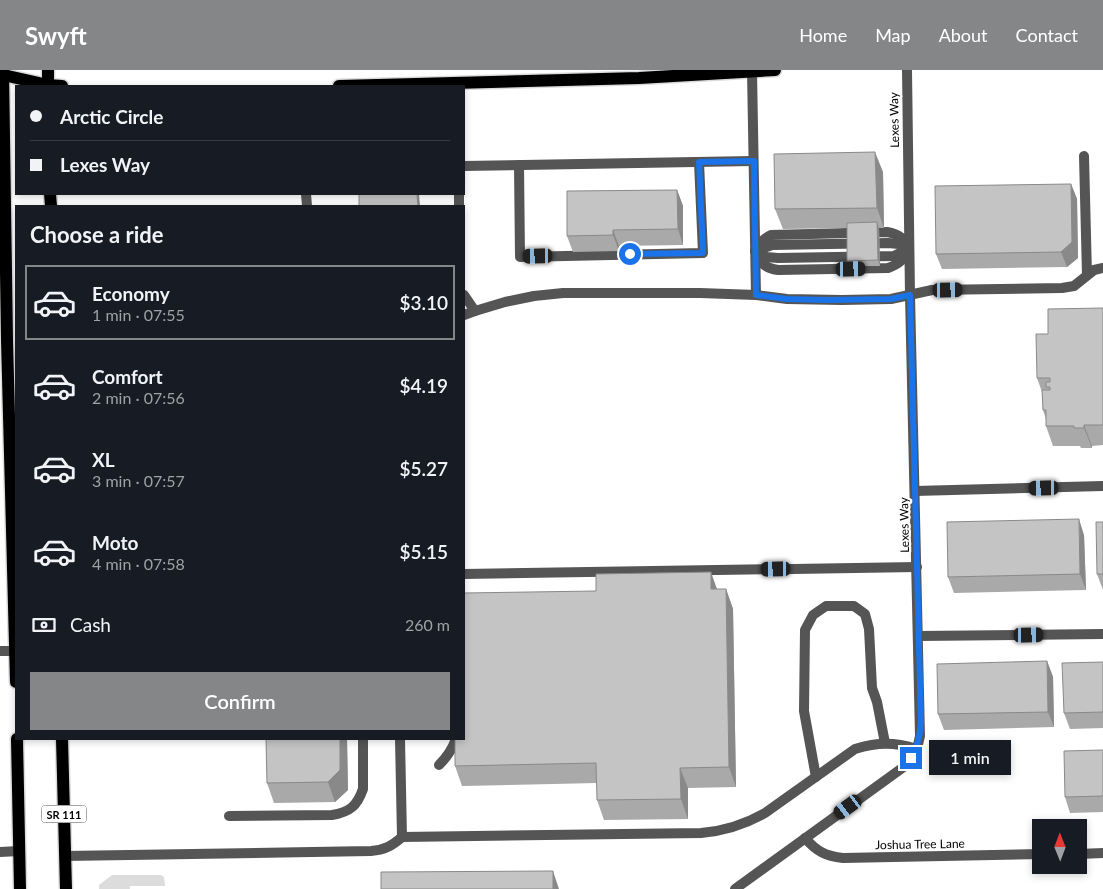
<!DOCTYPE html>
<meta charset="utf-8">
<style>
:root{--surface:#171b24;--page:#20242c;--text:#f1f3f6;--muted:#9ea1a6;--line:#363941;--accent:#858687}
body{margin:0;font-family:Lato,sans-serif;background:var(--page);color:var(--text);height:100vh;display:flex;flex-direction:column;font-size:19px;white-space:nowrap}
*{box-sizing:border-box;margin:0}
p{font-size:16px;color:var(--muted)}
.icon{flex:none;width:28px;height:28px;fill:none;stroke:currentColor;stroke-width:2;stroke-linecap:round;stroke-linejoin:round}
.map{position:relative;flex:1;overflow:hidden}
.sheet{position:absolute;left:15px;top:135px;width:450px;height:535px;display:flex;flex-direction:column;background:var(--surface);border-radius:0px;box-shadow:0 2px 8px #0003}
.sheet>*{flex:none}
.top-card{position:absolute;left:15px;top:15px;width:450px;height:110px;border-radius:0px;box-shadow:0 2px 8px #0003;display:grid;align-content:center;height:110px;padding:0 15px;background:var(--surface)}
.needle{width:32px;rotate:359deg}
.fabs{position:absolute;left:1032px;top:749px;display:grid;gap:10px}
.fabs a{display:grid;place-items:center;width:55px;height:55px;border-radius:0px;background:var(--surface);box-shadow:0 2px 8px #0003;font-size:25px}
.end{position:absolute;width:22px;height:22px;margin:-11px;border:6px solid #1a73e8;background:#fff;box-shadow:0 0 0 2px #fff}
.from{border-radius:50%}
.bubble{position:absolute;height:35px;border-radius:0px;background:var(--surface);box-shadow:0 2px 8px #0003;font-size:16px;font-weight:600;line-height:35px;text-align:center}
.car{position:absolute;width:15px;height:30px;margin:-15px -8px;border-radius:6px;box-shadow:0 0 4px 1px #0007;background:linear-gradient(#222 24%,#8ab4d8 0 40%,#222 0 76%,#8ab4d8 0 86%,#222 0)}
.top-card b{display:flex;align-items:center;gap:18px;height:48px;font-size:19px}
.top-card b+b{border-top:1px solid var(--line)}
.top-card i{width:12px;height:12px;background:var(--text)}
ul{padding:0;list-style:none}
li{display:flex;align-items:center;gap:15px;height:75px;margin:0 10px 8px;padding:0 5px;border:2px solid transparent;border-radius:0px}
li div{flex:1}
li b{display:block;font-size:19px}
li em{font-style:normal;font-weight:600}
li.current{border-color:var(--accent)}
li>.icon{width:45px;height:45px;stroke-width:1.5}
h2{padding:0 15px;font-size:22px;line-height:60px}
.pay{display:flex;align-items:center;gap:12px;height:55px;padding:0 15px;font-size:19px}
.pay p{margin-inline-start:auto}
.primary-button{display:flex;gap:10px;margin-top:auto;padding:10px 15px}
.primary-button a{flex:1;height:58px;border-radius:0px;background:var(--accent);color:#fff;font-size:20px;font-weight:600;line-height:58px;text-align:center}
header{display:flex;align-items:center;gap:30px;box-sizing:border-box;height:70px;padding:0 25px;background:var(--accent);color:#fff}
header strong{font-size:24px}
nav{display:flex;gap:28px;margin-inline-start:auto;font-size:18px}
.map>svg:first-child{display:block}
.green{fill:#dcdcdc}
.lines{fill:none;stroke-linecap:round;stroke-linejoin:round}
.primary-casing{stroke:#dbdbdb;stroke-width:15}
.lane{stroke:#555;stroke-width:10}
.street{stroke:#555;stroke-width:10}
.primary{stroke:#000;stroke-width:12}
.wall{fill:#a9a9a9}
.shaded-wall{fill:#898989}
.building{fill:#c4c4c4;stroke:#898989}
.route{stroke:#1a73e8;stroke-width:6}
.labels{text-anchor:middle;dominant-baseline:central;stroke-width:4.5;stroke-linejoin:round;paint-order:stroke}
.shield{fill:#fff;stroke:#4c4c4c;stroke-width:1}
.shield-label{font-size:11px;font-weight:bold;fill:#000}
.street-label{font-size:12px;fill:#000;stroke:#fff}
</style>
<header>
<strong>Swyft</strong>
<nav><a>Home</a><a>Map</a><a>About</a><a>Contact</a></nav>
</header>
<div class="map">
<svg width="1103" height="819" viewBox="0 0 1103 819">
<rect width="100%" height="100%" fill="#fff"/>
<path class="green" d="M112,805h49l3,2 1,9h-35v3h-31v-4z"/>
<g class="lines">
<defs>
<g id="primary">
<path d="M3,0l4,270 9,342"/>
<path d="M48,0v16"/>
<path d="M3,5l45,10 14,1"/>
<path d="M339,16l300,-8 136,-8"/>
<path d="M50,124l1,12"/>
<path d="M17,669l3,150"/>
<path d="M62,669l4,150"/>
</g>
</defs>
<use href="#primary" class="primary-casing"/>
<g class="lane">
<path d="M752,1l4,224"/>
<path d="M1084,86l3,119"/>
<path d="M519,95l1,92 183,-4 -4,-91"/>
<path d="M464,96l289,-5"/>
<path d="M306,124l1,12"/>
<path d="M459,124v12"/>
<path d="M887,162c11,2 18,6 22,16 -4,11 -10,16 -21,20l-110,2c-13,-2 -18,-7 -23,-19 4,-8 8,-12 16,-16z"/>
<path d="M755,181l11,6 12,1 116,-2 14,-7"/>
<path d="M756,181l16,-6 116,-2 11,1 10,4"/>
<path d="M464,225l11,16"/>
<path d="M464,245l11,-4 30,-9 29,-6 29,-3h137l56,2 31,4 55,1 49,-1 41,-9 130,-2 12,-2 20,-16 9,-2"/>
<path d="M915,421l188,-5"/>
<path d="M464,504l453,-7"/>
<path d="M0,581h16"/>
<path d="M400,669l2,98"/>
<path d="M439,695c8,-8 13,-15 17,-26"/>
<path d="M816,707l-12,-66 1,-81 8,-15 13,-9h28l11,8 4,15 3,59 5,14 8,41"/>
<path d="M229,746l103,-1c18,-3 25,-9 31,-26v-50"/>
<path d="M0,782l19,-1"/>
<path d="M65,786l306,-5c13,-1 21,-5 31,-14l299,-4c23,-2 43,-8 64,-20l90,-64c23,-7 39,-7 62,0"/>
</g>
<g class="street">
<path d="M919,566l184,-2"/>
<path d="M805,768c12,14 21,18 38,20l198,-4"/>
<path d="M1079,784l24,-1"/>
<path d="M735,819l170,-123 12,-17 3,-13 -10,-441 -3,-225"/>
</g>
<use href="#primary" class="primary"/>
</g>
<g class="wall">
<path d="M883,102l1,56h-5l1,38h-31l-2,-5v-33l-64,1 -8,-20z"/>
<path d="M1071,114l6,15 1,59 -11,9 -125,2 -6,-15z"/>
<path d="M677,120l6,16v39l-64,1v5l-46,1 -6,-16z"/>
<path d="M1103,238v137l-11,1v2h-11l-1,-2h-27l-7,-20v-7l-3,-9 -1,-18 -5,-14 11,-44z"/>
<path d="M1103,452v68l-6,-16z"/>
<path d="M1084,465l2,55 -132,3 -6,-16z"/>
<path d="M717,519h9l7,20 3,178 -48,1v31l-84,1 -7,-20v-17l-135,3 -7,-20z"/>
<path d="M1047,591l6,16 1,50 -110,3 -6,-16z"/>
<path d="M1103,592v66l-33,1 -6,-16z"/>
<path d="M266,669h81l1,51 -13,12 -61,1 -7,-20z"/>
<path d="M1103,680v62l-33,1 -5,-16z"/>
</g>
<g class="shaded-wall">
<path d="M875,82l8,20 1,56 -7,-20z"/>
<path d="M1071,114l6,15 1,59 -11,9 -6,-15z"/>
<path d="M677,120l6,16v39l-5,-16z"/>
<path d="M417,124h2v1l1,11h-2z"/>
<path d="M877,152l2,6 1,38 -2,-6z"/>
<path d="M613,160l6,16v5l-6,-16z"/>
<path d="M1084,355l8,21v2l-8,-20z"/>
<path d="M1079,449l5,16 2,55 -6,-16z"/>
<path d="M711,502l7,20 -7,-3z"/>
<path d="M726,519l7,20 3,178 -7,-20z"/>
<path d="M1047,591l6,16 1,50 -6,-15z"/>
<path d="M340,669h7l1,51 -13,12 -7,-20z"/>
<path d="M680,698l8,20v31l-7,-20z"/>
<path d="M553,801l6,18h-6z"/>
</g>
<g class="building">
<path d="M875,82l2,56 -102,1 -1,-55z"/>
<path d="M1071,114l1,58 -11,10 -125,2 -1,-68z"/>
<path d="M677,120l1,39 -65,1v5l-46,1v-45z"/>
<path d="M359,124h58l1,12h-59z"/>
<path d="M877,152l1,38 -31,1v-38z"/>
<path d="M1103,238v117h-19v3h-10v-2h-28v-16h-3l-1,-20h8v-3h-4v-5h4v-4h-13l-1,-44h12v-25z"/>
<path d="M1079,449l1,55 -132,3 -1,-55z"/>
<path d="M1096,452h7v52h-6z"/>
<path d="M711,502v17h15l3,178 -49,1 1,31 -84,1 -1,-37 -141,3v-27h9v-146l132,-2v-17z"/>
<path d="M1047,591l1,51 -110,2 -1,-50z"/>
<path d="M1103,592v50l-39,1 -2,-50z"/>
<path d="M266,669h74v31l-12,12 -61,1z"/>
<path d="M1103,680v46l-38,1 -1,-46z"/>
<path d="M553,801v18h-172v-17z"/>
</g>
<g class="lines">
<path class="route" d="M630,184l73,-1 -4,-91 55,-1 2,134 31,4 41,1 63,-1 19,-4 11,428c-1,13 -3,23 -10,35"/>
</g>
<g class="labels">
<rect class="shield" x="41.5" y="735.5" width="45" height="17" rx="4"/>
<g class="shield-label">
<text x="64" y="744">SR 111</text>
</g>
<g class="street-label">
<text transform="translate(894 50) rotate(-91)">Lexes Way</text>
<text transform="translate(904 455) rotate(-91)">Lexes Way</text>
<text transform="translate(920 774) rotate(-1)">Joshua Tree Lane</text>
</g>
</g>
</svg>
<div class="fabs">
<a><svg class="needle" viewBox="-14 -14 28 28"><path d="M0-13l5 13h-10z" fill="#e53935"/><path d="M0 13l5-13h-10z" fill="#9ea1a6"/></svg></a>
</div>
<i class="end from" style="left:630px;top:184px"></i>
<i class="end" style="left:911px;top:688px"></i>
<div class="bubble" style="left:929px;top:670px;width:82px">1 min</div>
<i class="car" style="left:538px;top:186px;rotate:269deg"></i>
<i class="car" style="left:851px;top:199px;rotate:89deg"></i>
<i class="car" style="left:948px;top:220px;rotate:89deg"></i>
<i class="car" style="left:1044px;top:418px;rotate:269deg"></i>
<i class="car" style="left:776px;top:499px;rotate:269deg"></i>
<i class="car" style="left:1029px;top:565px;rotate:89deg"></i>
<i class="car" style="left:848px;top:737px;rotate:234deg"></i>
<div class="top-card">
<b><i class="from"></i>Arctic Circle</b>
<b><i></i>Lexes Way</b>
</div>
<section class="sheet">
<h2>Choose a ride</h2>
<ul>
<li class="current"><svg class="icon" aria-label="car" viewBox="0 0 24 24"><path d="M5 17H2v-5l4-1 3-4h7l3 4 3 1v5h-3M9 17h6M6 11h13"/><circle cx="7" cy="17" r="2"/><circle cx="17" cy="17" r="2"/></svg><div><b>Economy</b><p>1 min · 07:55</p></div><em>$3.10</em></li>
<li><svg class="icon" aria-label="car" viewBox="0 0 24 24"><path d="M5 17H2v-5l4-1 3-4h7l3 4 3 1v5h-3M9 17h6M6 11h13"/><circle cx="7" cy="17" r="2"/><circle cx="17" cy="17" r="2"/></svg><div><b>Comfort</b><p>2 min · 07:56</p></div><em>$4.19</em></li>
<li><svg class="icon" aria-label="car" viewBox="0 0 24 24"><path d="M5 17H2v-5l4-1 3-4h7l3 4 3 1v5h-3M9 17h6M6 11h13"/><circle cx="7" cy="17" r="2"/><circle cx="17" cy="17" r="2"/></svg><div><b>XL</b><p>3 min · 07:57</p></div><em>$5.27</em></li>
<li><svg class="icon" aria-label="car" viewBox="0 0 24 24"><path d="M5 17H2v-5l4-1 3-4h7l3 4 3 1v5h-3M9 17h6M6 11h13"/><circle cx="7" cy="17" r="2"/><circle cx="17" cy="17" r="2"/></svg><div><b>Moto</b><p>4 min · 07:58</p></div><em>$5.15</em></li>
</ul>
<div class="pay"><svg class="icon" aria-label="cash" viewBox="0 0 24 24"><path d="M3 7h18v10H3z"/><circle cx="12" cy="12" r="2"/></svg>Cash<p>260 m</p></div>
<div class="primary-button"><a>Confirm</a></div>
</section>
</div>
